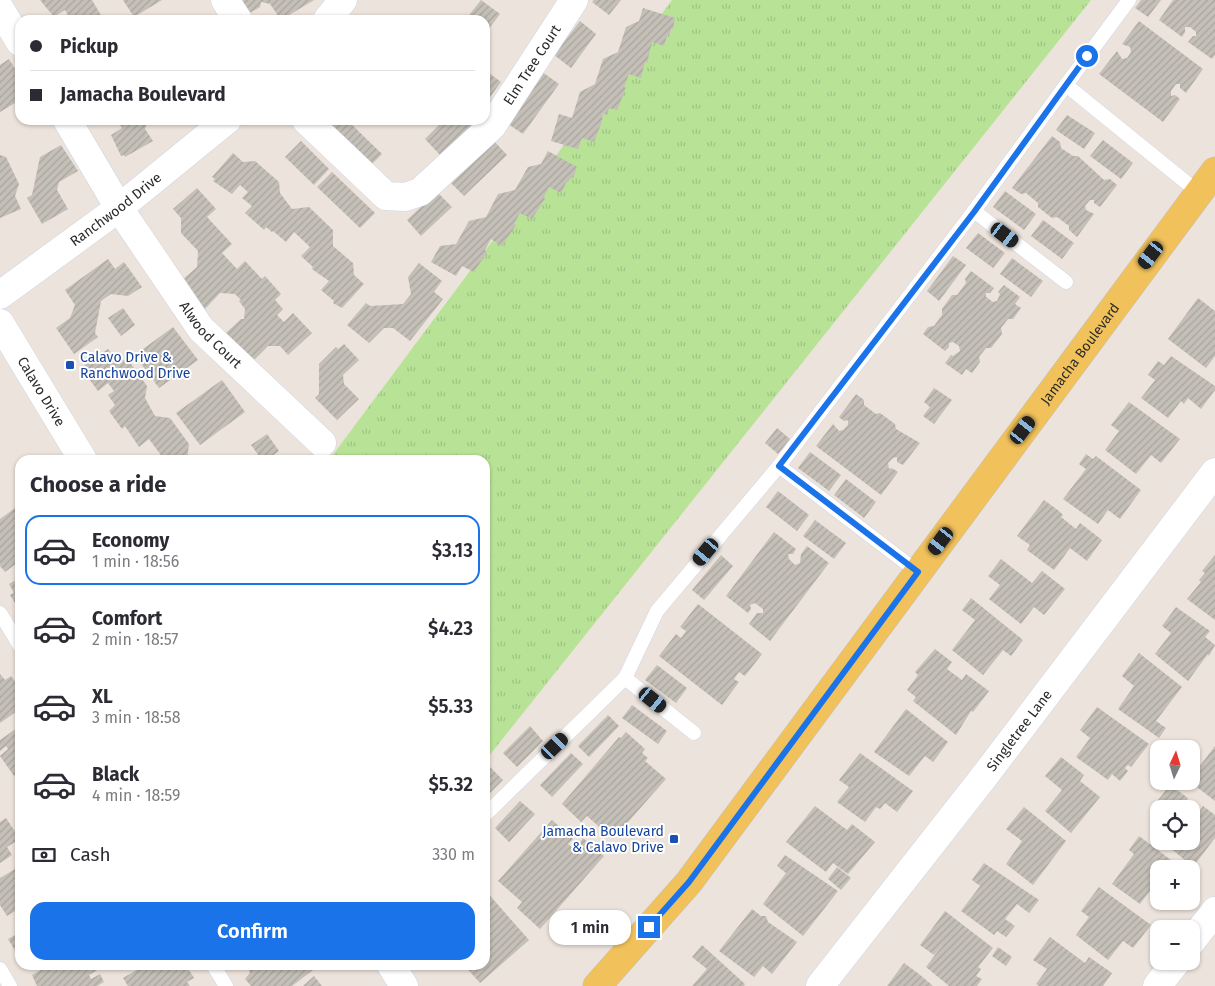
<!DOCTYPE html>
<meta charset="utf-8">
<style>
:root{--surface:#fff;--page:#f2f2f3;--text:#2b2b33;--muted:#7c7c81;--line:#e1e1e2;--accent:#1a73e8}
body{margin:0;font-family:"Fira Sans",sans-serif;background:var(--page);color:var(--text);height:100vh;display:flex;flex-direction:column;font-size:19px;white-space:nowrap}
*{box-sizing:border-box;margin:0}
p{font-size:16px;color:var(--muted)}
.icon{flex:none;width:28px;height:28px;fill:none;stroke:currentColor;stroke-width:2;stroke-linecap:round;stroke-linejoin:round}
.map{position:relative;flex:1;overflow:hidden}
.drawer{position:absolute;left:15px;top:455px;width:475px;height:515px;display:flex;flex-direction:column;background:var(--surface);border-radius:15px;box-shadow:0 1px 4px #0004}
.drawer>*{flex:none}
.hud{position:absolute;left:15px;top:15px;width:475px;height:110px;border-radius:15px;box-shadow:0 1px 4px #0004;display:grid;align-content:center;height:110px;padding:0 15px;background:var(--surface)}
.needle{width:32px;rotate:4deg}
.fabs{position:absolute;left:1150px;top:740px;display:grid;gap:10px}
.fabs a{display:grid;place-items:center;width:50px;height:50px;border-radius:10px;background:var(--surface);box-shadow:0 1px 4px #0004;font-size:25px}
.end{position:absolute;width:22px;height:22px;margin:-11px;border:6px solid #1a73e8;background:#fff;box-shadow:0 0 0 2px #fff}
.from{border-radius:50%}
.bubble{position:absolute;height:35px;border-radius:15px;background:var(--surface);box-shadow:0 1px 4px #0004;font-size:16px;font-weight:600;line-height:35px;text-align:center}
.car{position:absolute;width:15px;height:30px;margin:-15px -8px;border-radius:6px;box-shadow:0 0 4px 1px #0007;background:linear-gradient(#222 24%,#8ab4d8 0 40%,#222 0 76%,#8ab4d8 0 86%,#222 0)}
.hud b{display:flex;align-items:center;gap:18px;height:48px;font-size:19px}
.hud b+b{border-top:1px solid var(--line)}
.hud i{width:12px;height:12px;background:var(--text)}
ul{padding:0;list-style:none}
li{display:flex;align-items:center;gap:15px;height:70px;margin:0 10px 8px;padding:0 5px;border:2px solid transparent;border-radius:15px}
li div{flex:1}
li b{display:block;font-size:19px}
li em{font-style:normal;font-weight:600}
li.selected{border-color:var(--accent)}
li>.icon{width:45px;height:45px;stroke-width:1.5}
h2{padding:0 15px;font-size:22px;line-height:60px}
.pay{display:flex;align-items:center;gap:12px;height:55px;padding:0 15px;font-size:19px}
.pay p{margin-inline-start:auto}
.cta{display:flex;gap:10px;margin-top:auto;padding:10px 15px}
.cta a{flex:1;height:58px;border-radius:15px;background:var(--accent);color:#fff;font-size:20px;font-weight:600;line-height:58px;text-align:center}
.map>svg:first-child{display:block}
.grass{fill:url(#grass-tufts)}
.building{fill:url(#building-hatch)}
.lines{fill:none;stroke-linecap:round;stroke-linejoin:round}
.lane-casing{stroke:#d1d6e3;stroke-width:15}
.street-casing{stroke:#d1d6e3;stroke-width:29}
.secondary-casing{stroke:#d1d6e3;stroke-width:29}
.primary-casing{stroke:#c3c3c3;stroke-width:29}
.lane{stroke:#fff;stroke-width:14}
.street{stroke:#fff;stroke-width:28}
.secondary{stroke:#fff;stroke-width:28}
.primary{stroke:#f1c15b;stroke-width:28}
.route{stroke:#1a73e8;stroke-width:6}
.transit-dot{fill:#1a4fb4;stroke:#fff;stroke-width:2}
.labels{text-anchor:middle;dominant-baseline:central;stroke-width:4;stroke-linejoin:round;paint-order:stroke}
.street-label{font-size:14px;fill:#2a2a2a;stroke:#fff}
.transit-label{font-size:14px;fill:#164399;stroke:#fff;text-anchor:start}
</style>
<div class="map">
<svg width="1215" height="986" viewBox="0 0 1215 986">
<defs>
<pattern id="grass-tufts" width="24" height="20" patternUnits="userSpaceOnUse" patternTransform="scale(1.25)"><rect width="24" height="20" fill="#b8e397"/><path d="M3 7l-1-3M5 7V3M7 7l1-3M15 17l-1-3M17 17v-4M19 17l1-3" fill="none" stroke="#9ec382"/></pattern>
<pattern id="building-hatch" width="6" height="6" patternUnits="userSpaceOnUse" patternTransform="scale(1.25)"><rect width="6" height="6" fill="#c4bfb7"/><path d="M-1 1l2-2M0 6l6-6M5 7l2-2" fill="none" stroke="#a9a49e"/></pattern>
</defs>
<rect width="100%" height="100%" fill="#ece3dc"/>
<path class="grass" d="M672,0h419l-606,761v-301h-156z"/>
<g class="building">
<path d="M40,0h52l10,17 -1,3h-33l2,-1 -5,-9 -11,7z"/>
<path d="M123,0h39l-28,17z"/>
<path d="M233,0h81l-33,20 -11,-16 -9,-2 -1,5 -17,10z"/>
<path d="M481,0l19,14 -12,16 -3,-2v-8h-10l-6,-5z"/>
<path d="M594,0h27l-12,15 -17,-13z"/>
<path d="M1141,0h20l-13,17 -13,-9z"/>
<path d="M1173,0h42v55l-3,4 -24,-17 5,-6h3v-4l-6,-5h-5v5l-3,5 -23,-17z"/>
<path d="M643,8l32,10 -2,11h-2l-2,8 -2,-1 -3,10 -12,-4 -5,21 -2,-1 -4,16 -12,-4 -5,13 2,1 -9,22 -8,-2 -2,7 -4,-2 -1,5 1,1 -9,23 -12,-4 -4,11 -27,-8 8,-27 13,4 8,-26 15,-8 8,-25 15,-7 8,-25 13,-6z"/>
<path d="M580,21l16,13 -25,34 -17,-13z"/>
<path d="M1139,21l64,48 -17,24 -6,-5v-4h-4l-5,7v5l4,-1 5,4 -17,23 -64,-48 18,-23 5,8 5,-1 4,-6 -1,-5 -8,-3z"/>
<path d="M9,59l11,18v23l-20,12v-47z"/>
<path d="M485,70l16,12 -16,22z"/>
<path d="M541,71l18,13 -36,50 -18,-12z"/>
<path d="M1067,115l28,18 -11,16 -28,-19z"/>
<path d="M117,120h31l-3,9 8,12 -28,16 -1,-2 -3,1 -10,-21 11,-7z"/>
<path d="M160,120h30v4l-29,1z"/>
<path d="M328,120h19l35,34 -15,15 -45,-43z"/>
<path d="M444,120h23l5,5 -32,30 -15,-16z"/>
<path d="M1052,136l8,6 1,6 12,8h5l26,24 6,-1 7,6 -17,22 -6,-4v-3h-4l-5,6 1,4 8,4 -17,23 -8,-7v-4l-12,-9 -5,1 -14,-11v-4l-12,-10 -5,1 -9,-6z"/>
<path d="M493,140l14,15 -43,41 -15,-15z"/>
<path d="M1103,140l30,23 -12,16 -31,-23z"/>
<path d="M301,141l28,28 -15,16 -29,-28z"/>
<path d="M61,145l17,26 -19,11 -2,8 11,19 -26,15 -15,-26 5,-3 8,-38z"/>
<path d="M548,151l29,16 -4,11 -1,-1 -6,6 -5,10 -12,-6 -5,10 1,2 -13,20 -12,-6 -6,11 2,1 -14,21 -11,-7 -6,11 2,2 -13,20 -12,-6 -6,10 -25,-14 9,-16 16,-2 13,-23 17,-4 12,-23 17,-4 13,-23 13,-3z"/>
<path d="M233,153l10,9 12,-1 24,21 1,11 12,16 17,-2 24,23v16l20,17 1,12 10,9 -22,24 -9,-5 1,-2 -13,-11 8,-9 -17,-12 1,-2 -12,-11 9,-9 -16,-15 -8,10 -13,-11 -1,1 -6,-5 -2,3 -19,-17 7,-7 -10,-8 6,-6 -8,-7 -8,9 -19,-13 2,-2 -3,-2z"/>
<path d="M0,155l6,2 13,27 -4,12 6,13 -21,9z"/>
<path d="M332,172l43,41 -15,15 -43,-41z"/>
<path d="M197,188l19,21 -9,8 25,27 -10,9 15,16 8,-8 17,18 3,-3 16,18 -6,6 8,9 -6,6 7,7 9,-9 19,20 -24,22 -8,-9h-12l-16,16 -26,-29 15,-14h3l1,-10 -6,-8 2,-1 -6,-6 -15,-1 -15,16 -25,-27 17,-15 1,-16 -17,-18v-15l-8,-9z"/>
<path d="M1005,191l31,23 -12,16 -31,-23z"/>
<path d="M437,192l15,15 -31,29 -14,-16z"/>
<path d="M1043,220l31,23 -12,16 -31,-23z"/>
<path d="M978,233l27,20 -12,15 -27,-20z"/>
<path d="M953,256l13,9 -27,36 -12,-10z"/>
<path d="M1012,258l31,23 -12,16 -31,-23z"/>
<path d="M108,259l7,10 9,-7 18,25 -14,9 -17,-2 -10,7 -6,32 3,4 -24,17 -18,-26 14,-10 5,-13 -10,-15z"/>
<path d="M419,263l23,18 -8,11 9,7 -33,42 -17,-13h-9l-15,15 -22,-18 19,-22 4,3 33,-2 8,-10 -3,-17z"/>
<path d="M971,271l23,17 -4,5h-4v4l7,5 4,-1 3,-7 -2,-2 6,-7 16,12 -5,7 6,4 -8,11h-5l-7,9 1,6 -11,14h-5l-7,9 1,5 -8,11 -6,-4 -4,6 -17,-12 6,-8 2,1 7,-5 -1,-5 -6,-4 -4,1v4l-4,4 -22,-17 5,-7 6,-1 8,-11v-6l10,-14h5l9,-12 -1,-4z"/>
<path d="M1198,298l17,13v45l-9,12 -38,-29z"/>
<path d="M123,308l12,17 -14,11 -13,-18z"/>
<path d="M173,327l25,33 -39,28 -24,-33z"/>
<path d="M344,344l15,16 -16,15 1,9 15,15 -22,21 -22,-22 4,-4v-30l17,-17 2,2z"/>
<path d="M108,349l8,10 13,2 18,25 -2,12 10,18 15,2 19,26 -2,16h-28l4,-2 -14,-19 -10,8 -14,-21 -3,3 -13,-18 6,-6 -7,-10 6,-4 -6,-8 -10,8 -17,-23z"/>
<path d="M1171,356l44,30v4l-14,19 -13,-11 -4,6 -3,-3 -13,17 -27,-20 14,-18 -7,-5 10,-14 6,4z"/>
<path d="M222,380l23,32 -45,33 -24,-32z"/>
<path d="M934,388l18,12 -18,24 -11,-8 7,-9 -6,-5z"/>
<path d="M856,394l8,6v5l12,9 4,-1 15,11 1,5 24,14 -17,22 -6,-3v-5l-4,1 -5,5 1,6 3,-1 6,4 -17,23 -65,-49 17,-22 6,7 4,-1 5,-5v-5l-4,1 -5,-4z"/>
<path d="M1129,402l51,37 -19,24 -10,-8 -15,19 -31,-24 14,-19 -8,-6z"/>
<path d="M777,428l13,11 -12,15 -13,-11z"/>
<path d="M267,434l12,17 -12,9h-5l-11,-15z"/>
<path d="M810,452l31,23 -12,16 -31,-23z"/>
<path d="M1086,454l7,5 3,-3 45,34 -21,29 -12,-9 -10,14 -35,-25 23,-30 -7,-5z"/>
<path d="M846,479l30,23 -12,16 -30,-23z"/>
<path d="M778,491l31,24 -12,16 -31,-24z"/>
<path d="M1044,500l15,11 4,4 -2,2 15,12 4,-6 22,17 -15,21 -17,-13 -16,22 -27,-20 3,-5 -13,-9z"/>
<path d="M15,508l5,6v47l-15,11 -5,-6v-47z"/>
<path d="M815,520l31,23 -12,16 -31,-23z"/>
<path d="M774,532l22,17 -3,5h-5l1,5 6,6 5,-2 1,-9 6,-8 22,17 -59,78 -21,-17 8,-11h6v-4l-8,-6 -5,2 1,4 -3,4 -22,-17z"/>
<path d="M721,555l12,11 -29,34 -12,-10z"/>
<path d="M1215,555v65l-28,-21 14,-17 -2,-2 6,-7 -3,-2z"/>
<path d="M1001,559l31,24 10,-12 23,18 -21,26 -10,-8 -13,17 -32,-25 11,-14 -12,-9z"/>
<path d="M20,578v33l-10,-16 4,-2 -5,-9z"/>
<path d="M971,598l52,42 -12,16 -8,-6 -20,25 -31,-25 23,-30 -13,-10z"/>
<path d="M698,604l64,50 -17,22 -6,-4 -5,7 5,3 -17,23 -63,-49 17,-22 5,4 5,-7 -6,-4z"/>
<path d="M1176,607l34,24 -5,6 10,8 -6,11 -1,-2 -20,27 -33,-27 16,-21 -9,-7z"/>
<path d="M935,649l17,13 -5,7 15,11 4,-6 23,17 -16,21 -2,-1 -15,24 -43,-34 3,-4 -9,-7 11,-15 -3,-3z"/>
<path d="M1139,653l43,34 -26,34 10,7 -7,10 -41,-29 16,-23 -12,-10z"/>
<path d="M657,665l30,23 -11,15 -31,-23z"/>
<path d="M0,674l5,6 6,-4 9,12v21l-20,14z"/>
<path d="M632,705l35,26 -9,13 -36,-26z"/>
<path d="M1097,707l52,37 -18,23 -3,-2 -3,3 3,3 -8,10 -8,-7 -4,6 -32,-23 14,-19 -10,-8z"/>
<path d="M906,709l42,33 -15,20 -8,-6 -16,20 -35,-24z"/>
<path d="M608,715l11,11 -30,31 -11,-11z"/>
<path d="M20,726v46l-6,4 -14,-20 8,-7 -2,-3 -6,5v-11z"/>
<path d="M530,726l13,15 -26,26 -14,-14z"/>
<path d="M626,732l19,17 -3,4 6,5 -3,3 21,18 -53,60 -26,-23 -6,6 -19,-18 57,-67 2,1z"/>
<path d="M1215,746v55l-26,-20h2v-20l8,6z"/>
<path d="M571,753l12,11 -31,33 -12,-12z"/>
<path d="M860,753l53,38 -16,21 -12,-9 -5,6 -4,-2 -11,15 -28,-20 12,-15 -10,-7z"/>
<path d="M1061,757l23,18 -4,6 20,16 -29,36 -26,-22 17,-21 -17,-14z"/>
<path d="M489,766l14,14 -18,18v-28z"/>
<path d="M1170,785l18,13 -2,4 13,10 4,-6 12,9v23l-22,29 -31,-26h29v-32h-31l-6,-4z"/>
<path d="M520,801l15,13 -26,28 -14,-14z"/>
<path d="M815,806l32,24 5,-6 23,18 -27,32 -15,-11 -7,9 -40,-30z"/>
<path d="M1024,807l42,34 -33,44 -27,-21 16,-23 -16,-12z"/>
<path d="M1159,813v26l-9,-7 4,-4 -4,-3z"/>
<path d="M6,818l14,21 -13,8 5,8 -12,8v-41z"/>
<path d="M552,820l21,19 -5,5 7,6 8,-12 21,18 -64,73 -23,-21 5,-6 -24,-21z"/>
<path d="M1139,836l44,33h-24v24l-7,-5 -12,16 -28,-20 22,-30 -5,-4z"/>
<path d="M785,855l53,36 -35,45 -40,-32 23,-31 -9,-7z"/>
<path d="M984,863l55,37 -10,13 -12,-9 -12,15 10,7 -9,11 -9,-6 -3,4 -33,-24 19,-25 -8,-6z"/>
<path d="M20,866v42l-13,8 -7,-11v-27z"/>
<path d="M837,867l14,11 -10,12 -13,-11z"/>
<path d="M1099,887l52,38 -18,23 -10,-7 -15,19 -32,-25 13,-18 -8,-6z"/>
<path d="M485,890l44,50 -49,43 -16,-18h21z"/>
<path d="M752,909l9,7h5l2,6 29,20 -25,32 -9,-8 -9,11 -35,-26z"/>
<path d="M945,911l48,37 -15,19 3,2 -5,7 6,3 -5,7h-28l-23,-19 17,-23 -9,11 -14,-10z"/>
<path d="M20,932v27l-12,-20z"/>
<path d="M1050,937l35,26 4,-6 23,16 -9,13h-64l-3,-2 11,-15 -14,-9z"/>
<path d="M702,945l43,39 -1,2h-52l15,-17 -15,-12z"/>
<path d="M998,947l14,10 -6,9 -14,-10z"/>
<path d="M904,963l15,11 14,12h-46z"/>
<path d="M49,965h48l2,4 -10,6 2,4 9,-5 4,8 -7,4h-60l-5,-11z"/>
<path d="M145,965h41l8,13 -7,4 3,4h-62l-5,-8z"/>
<path d="M247,965h63l3,5 -21,16h-41l-6,-7 5,-6z"/>
<path d="M314,976l8,10h-19z"/>
</g>
<g class="lines">
<defs>
<g id="lane">
<path d="M1066,85l63,-85"/>
<path d="M974,211l92,-126 132,107"/>
<path d="M779,466l195,-255 92,71"/>
<path d="M0,613l20,33"/>
<path d="M625,678l32,-67 122,-145 139,106"/>
<path d="M485,815l140,-137 69,55"/>
<path d="M213,965l13,21"/>
<path d="M0,969l10,17"/>
</g>
<g id="street">
<path d="M225,0l13,20"/>
<path d="M0,9l20,33"/>
<path d="M327,20l16,-20"/>
<path id="s1" d="M67,120l52,88 82,121 121,114"/>
<path id="s2" d="M306,120l80,76 19,1 15,-5 72,-66 82,-126"/>
<path id="s3" d="M0,295l119,-87 108,-88"/>
<path d="M1191,942l24,-31"/>
<path id="s4" d="M820,986l163,-208 232,-306"/>
<path d="M1157,986l20,-25"/>
</g>
<g id="secondary">
<path id="s5" d="M0,323l83,137"/>
<path d="M391,965l13,21"/>
</g>
<g id="primary">
<path id="s6" d="M597,986l92,-104 526,-711"/>
</g>
</defs>
<use href="#lane" class="lane-casing"/>
<use href="#street" class="street-casing"/>
<use href="#secondary" class="secondary-casing"/>
<use href="#primary" class="primary-casing"/>
<use href="#lane" class="lane"/>
<use href="#street" class="street"/>
<use href="#secondary" class="secondary"/>
<use href="#primary" class="primary"/>
</g>
<g class="lines">
<path class="route" d="M649,927l40,-45 229,-310 -139,-106 195,-254 113,-156"/>
</g>
<g class="transit-dot">
<rect x="65" y="360" width="10" height="10" rx="2.5"/>
<rect x="669" y="834" width="10" height="10" rx="2.5"/>
</g>
<g class="labels">
<g class="street-label">
<text stroke="none"><textPath href="#s2" startOffset="316">Elm Tree Court</textPath></text>
<text stroke="none"><textPath href="#s3" startOffset="144">Ranchwood Drive</textPath></text>
<text stroke="none"><textPath href="#s1" startOffset="259">Alwood Court</textPath></text>
<text stroke="none"><textPath href="#s6" startOffset="796">Jamacha Boulevard</textPath></text>
<text stroke="none"><textPath href="#s5" startOffset="80">Calavo Drive</textPath></text>
<text stroke="none"><textPath href="#s4" startOffset="324">Singletree Lane</textPath></text>
</g>
<g class="transit-label">
<text x="80" y="357">Calavo Drive &amp;<tspan x="80" dy="16">Ranchwood Drive</tspan></text>
<text x="664" y="831" text-anchor="end">Jamacha Boulevard<tspan x="664" dy="16">&amp; Calavo Drive</tspan></text>
</g>
</g>
</svg>
<div class="fabs">
<a><svg class="needle" viewBox="-14 -14 28 28"><path d="M0-13l5 13h-10z" fill="#e53935"/><path d="M0 13l5-13h-10z" fill="#7c7c81"/></svg></a>
<a><svg class="icon" aria-label="locate" viewBox="0 0 24 24"><circle cx="12" cy="12" r="6"/><path d="M12 2v4M12 18v4M2 12h4M18 12h4"/></svg></a>
<a>+</a>
<a>−</a>
</div>
<i class="end from" style="left:1087px;top:56px"></i>
<i class="end" style="left:649px;top:927px"></i>
<div class="bubble" style="left:549px;top:910px;width:82px">1 min</div>
<i class="car" style="left:1005px;top:235px;rotate:127deg"></i>
<i class="car" style="left:1151px;top:255px;rotate:217deg"></i>
<i class="car" style="left:1023px;top:430px;rotate:37deg"></i>
<i class="car" style="left:941px;top:541px;rotate:217deg"></i>
<i class="car" style="left:706px;top:552px;rotate:220deg"></i>
<i class="car" style="left:653px;top:700px;rotate:129deg"></i>
<i class="car" style="left:555px;top:746px;rotate:46deg"></i>
<div class="hud">
<b><i class="from"></i>Pickup</b>
<b><i></i>Jamacha Boulevard</b>
</div>
<section class="drawer">
<h2>Choose a ride</h2>
<ul>
<li class="selected"><svg class="icon" aria-label="car" viewBox="0 0 24 24"><path d="M5 17H2v-5l4-1 3-4h7l3 4 3 1v5h-3M9 17h6M6 11h13"/><circle cx="7" cy="17" r="2"/><circle cx="17" cy="17" r="2"/></svg><div><b>Economy</b><p>1 min · 18:56</p></div><em>$3.13</em></li>
<li><svg class="icon" aria-label="car" viewBox="0 0 24 24"><path d="M5 17H2v-5l4-1 3-4h7l3 4 3 1v5h-3M9 17h6M6 11h13"/><circle cx="7" cy="17" r="2"/><circle cx="17" cy="17" r="2"/></svg><div><b>Comfort</b><p>2 min · 18:57</p></div><em>$4.23</em></li>
<li><svg class="icon" aria-label="car" viewBox="0 0 24 24"><path d="M5 17H2v-5l4-1 3-4h7l3 4 3 1v5h-3M9 17h6M6 11h13"/><circle cx="7" cy="17" r="2"/><circle cx="17" cy="17" r="2"/></svg><div><b>XL</b><p>3 min · 18:58</p></div><em>$5.33</em></li>
<li><svg class="icon" aria-label="car" viewBox="0 0 24 24"><path d="M5 17H2v-5l4-1 3-4h7l3 4 3 1v5h-3M9 17h6M6 11h13"/><circle cx="7" cy="17" r="2"/><circle cx="17" cy="17" r="2"/></svg><div><b>Black</b><p>4 min · 18:59</p></div><em>$5.32</em></li>
</ul>
<div class="pay"><svg class="icon" aria-label="cash" viewBox="0 0 24 24"><path d="M3 7h18v10H3z"/><circle cx="12" cy="12" r="2"/></svg>Cash<p>330 m</p></div>
<div class="cta"><a>Confirm</a></div>
</section>
</div>
